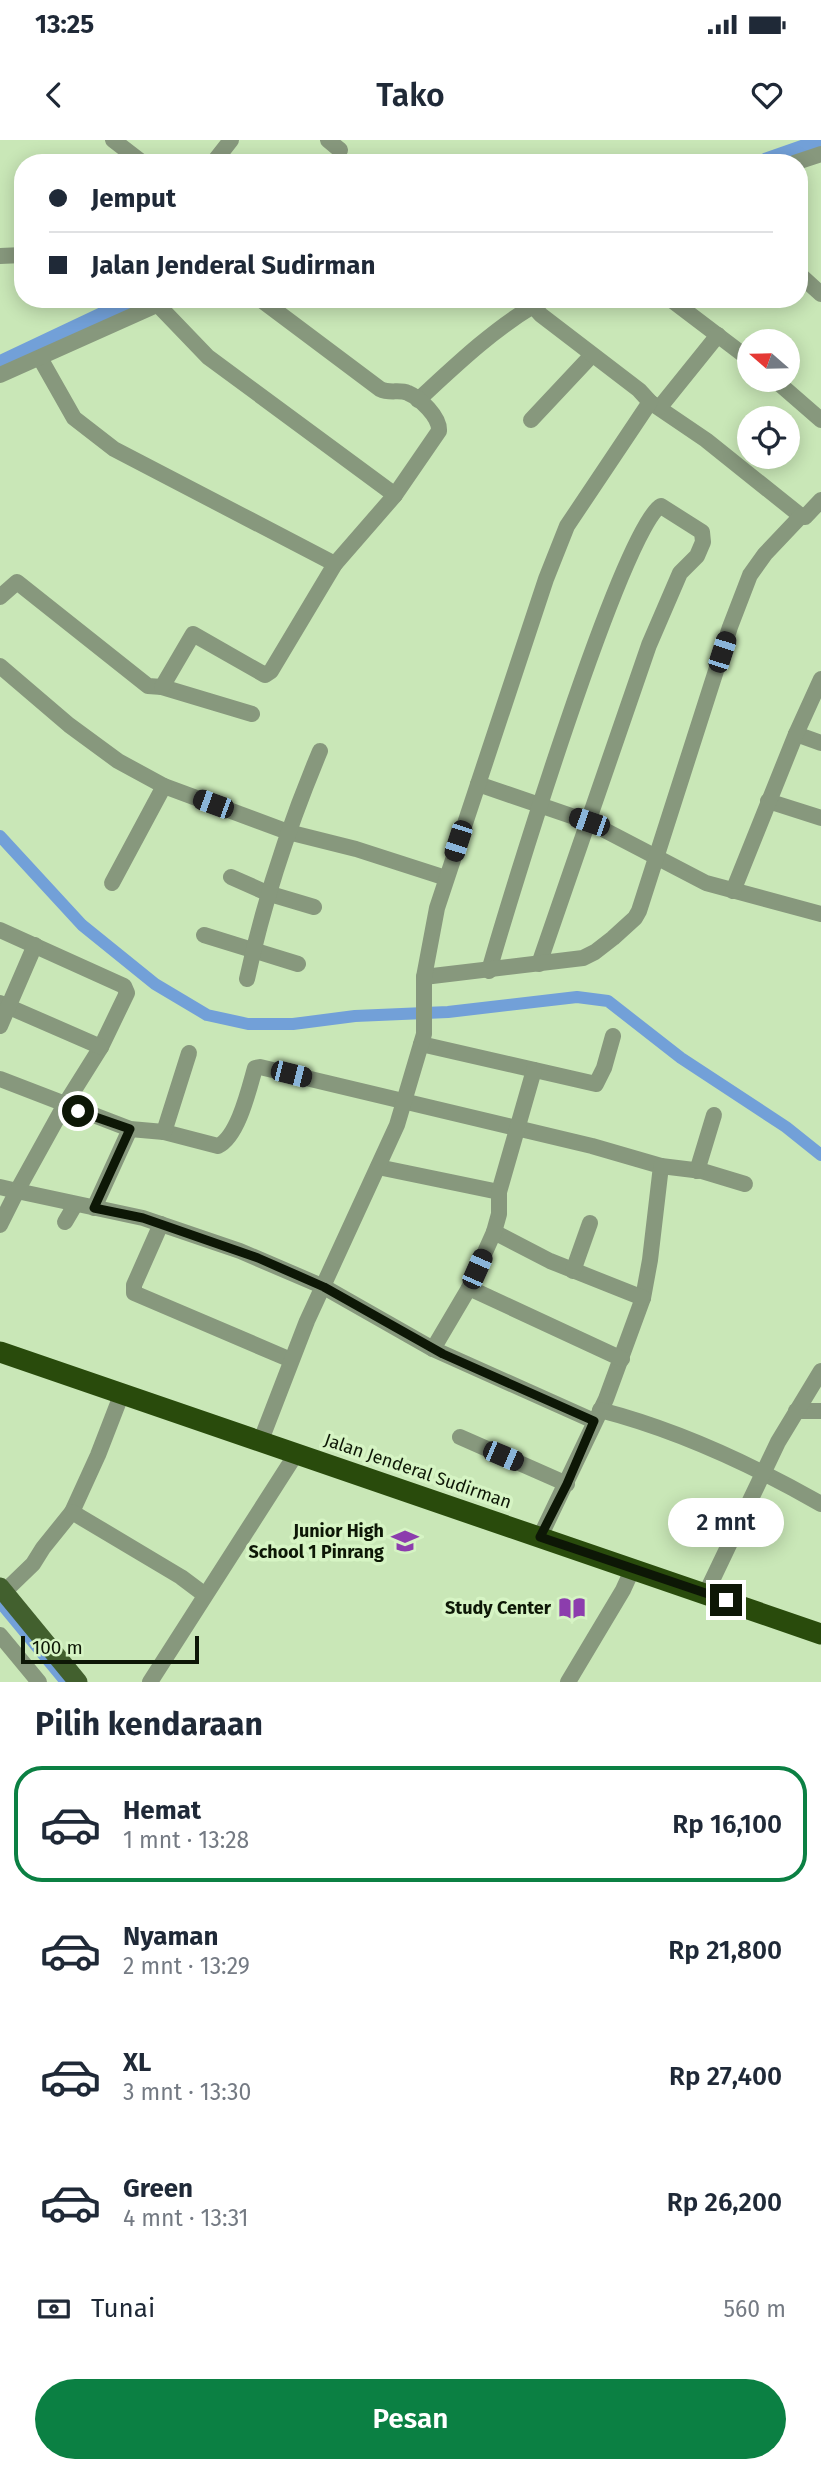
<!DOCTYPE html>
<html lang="id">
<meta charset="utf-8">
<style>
:root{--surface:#fff;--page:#f6f6f7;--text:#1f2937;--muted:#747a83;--line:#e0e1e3;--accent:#0b8043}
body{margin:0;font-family:"Fira Sans",sans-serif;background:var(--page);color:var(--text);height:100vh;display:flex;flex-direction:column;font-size:26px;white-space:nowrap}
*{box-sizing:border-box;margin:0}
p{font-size:23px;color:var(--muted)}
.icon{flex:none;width:38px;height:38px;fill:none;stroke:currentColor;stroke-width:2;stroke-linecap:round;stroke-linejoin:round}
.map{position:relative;height:1542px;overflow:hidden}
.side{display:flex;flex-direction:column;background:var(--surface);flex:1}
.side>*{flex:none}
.banner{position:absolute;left:14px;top:14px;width:794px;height:154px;border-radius:28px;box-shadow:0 4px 18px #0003;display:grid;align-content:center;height:154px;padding:0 35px;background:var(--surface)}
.needle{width:46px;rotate:290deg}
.fabs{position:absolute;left:737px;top:189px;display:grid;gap:14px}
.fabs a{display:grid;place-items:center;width:63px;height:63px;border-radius:50%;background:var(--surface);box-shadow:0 4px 18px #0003;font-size:35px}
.scale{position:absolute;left:21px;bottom:18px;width:178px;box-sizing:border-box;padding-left:7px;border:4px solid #0d1706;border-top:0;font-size:19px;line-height:24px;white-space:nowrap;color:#0d1706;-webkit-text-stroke:5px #d6f4c4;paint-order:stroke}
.end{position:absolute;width:32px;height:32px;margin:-16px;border:9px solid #0d1706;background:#fff;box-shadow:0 0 0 4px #fff}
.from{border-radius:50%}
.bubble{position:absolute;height:49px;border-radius:24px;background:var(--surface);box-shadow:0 4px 18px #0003;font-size:23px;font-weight:600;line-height:49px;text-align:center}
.car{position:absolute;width:21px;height:42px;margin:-21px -10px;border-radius:9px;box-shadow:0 0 5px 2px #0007;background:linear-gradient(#222 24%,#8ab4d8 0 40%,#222 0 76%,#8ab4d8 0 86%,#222 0)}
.banner b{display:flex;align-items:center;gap:24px;height:66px;font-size:26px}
.banner b+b{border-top:2px solid var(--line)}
.banner i{width:18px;height:18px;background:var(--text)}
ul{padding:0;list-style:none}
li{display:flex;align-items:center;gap:21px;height:116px;margin:0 14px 10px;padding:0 21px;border:4px solid transparent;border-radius:28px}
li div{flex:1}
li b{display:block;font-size:26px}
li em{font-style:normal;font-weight:600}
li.on{border-color:var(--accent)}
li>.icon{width:63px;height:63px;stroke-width:1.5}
h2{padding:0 35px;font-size:32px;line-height:84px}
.pay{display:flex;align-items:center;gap:18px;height:77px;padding:0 35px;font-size:26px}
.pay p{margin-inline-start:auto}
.button{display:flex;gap:14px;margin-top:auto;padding:14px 35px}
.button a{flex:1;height:80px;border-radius:42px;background:var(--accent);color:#fff;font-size:28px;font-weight:600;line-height:80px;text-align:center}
.status{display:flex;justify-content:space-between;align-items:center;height:49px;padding:0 35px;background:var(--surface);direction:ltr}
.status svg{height:19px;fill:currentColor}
header{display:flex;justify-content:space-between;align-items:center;height:91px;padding:0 35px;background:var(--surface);font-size:32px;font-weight:600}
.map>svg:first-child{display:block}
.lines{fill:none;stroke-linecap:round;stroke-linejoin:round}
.canal{stroke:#72a0d8;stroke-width:12}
.river{stroke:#72a0d8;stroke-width:21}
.minor{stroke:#87987d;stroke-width:16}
.major{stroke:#42602e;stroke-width:19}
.highway{stroke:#294b0c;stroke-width:21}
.route{stroke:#0d1706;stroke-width:9}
.labels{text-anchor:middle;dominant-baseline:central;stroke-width:7;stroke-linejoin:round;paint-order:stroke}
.street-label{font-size:18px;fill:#0d1706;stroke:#d6f4c4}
.poi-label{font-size:18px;font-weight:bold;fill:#0d1706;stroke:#d6f4c4;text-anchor:end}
</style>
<div class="status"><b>13:25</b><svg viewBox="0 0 49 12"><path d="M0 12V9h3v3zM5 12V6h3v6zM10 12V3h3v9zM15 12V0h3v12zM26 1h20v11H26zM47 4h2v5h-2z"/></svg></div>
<header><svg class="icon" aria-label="back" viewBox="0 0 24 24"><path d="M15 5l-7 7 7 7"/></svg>Tako<svg class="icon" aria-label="heart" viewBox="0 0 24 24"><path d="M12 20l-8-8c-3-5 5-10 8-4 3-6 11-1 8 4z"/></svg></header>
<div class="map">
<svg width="821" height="1542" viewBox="0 0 821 1542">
<rect width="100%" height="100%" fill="#c9e7b7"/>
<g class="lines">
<g class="canal">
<path d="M0,696l82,89 73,59 52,31 41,9h45l62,-8 93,-4 129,-15 31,4 73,57 105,69 35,28"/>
<path d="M0,1462l66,80"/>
</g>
<g class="river">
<path d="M767,23l54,-19"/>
<path d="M0,226l142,-67"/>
</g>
<g class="minor">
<path d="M113,0l30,23"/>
<path d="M328,0l12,10"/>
<path d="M213,23l18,-23"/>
<path d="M794,23l27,-9"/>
<path d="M0,116l23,-1"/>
<path d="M800,135l21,19"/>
<path d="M670,159l79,60"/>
<path d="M158,165l50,52 187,138"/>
<path d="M40,218l34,60 40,31 221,115"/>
<path d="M0,235l170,-76"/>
<path d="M775,240l46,40"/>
<path d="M418,260c37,-34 72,-68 115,-94"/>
<path d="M650,262l56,38 95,76"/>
<path d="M660,267l58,-72"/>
<path d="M531,280l61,-65"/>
<path d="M0,457l17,-15 131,104 14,1 90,27"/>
<path d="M0,526l69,59 49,36 46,25 124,46 68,17 90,29"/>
<path d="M162,547l31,-53 72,41 6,-4 64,-107 60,-69 44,-64c1,-14 -19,-33 -31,-38 -9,-4 -18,1 -28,-4l-120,-90"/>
<path d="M796,594l25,9"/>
<path d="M478,644l111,38 117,61 115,31"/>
<path d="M768,661l53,17"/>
<path d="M231,737l36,16 47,14"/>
<path d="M112,743l52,-97"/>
<path d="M733,751l63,-157 25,-55"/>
<path d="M0,790l124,56 3,7 -26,54 -37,59 -47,85 -17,-4"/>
<path d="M204,795l94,29"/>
<path d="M489,831c17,-61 135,-448 172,-465l41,26 1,10 -6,14 -17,17 -31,72 -110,319"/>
<path d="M424,837l159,-19 12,-6 18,-14 22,-20 4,-7 91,-284 20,-52 15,-21 36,-38 4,1 16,-17"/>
<path d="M247,839c17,-79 42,-154 73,-228"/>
<path d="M0,863l101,44"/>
<path d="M0,886l35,-81"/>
<path d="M421,904l175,40 8,-16 9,-32"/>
<path d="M0,939l130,50 34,3 54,14c20,-9 31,-57 37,-78l5,-1 332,79 69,20 -11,94 -7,38 -37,101 -66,138"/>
<path d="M164,992l25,-79"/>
<path d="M661,1026l41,5 43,13"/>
<path d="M378,1027l121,25"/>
<path d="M697,1031l17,-56"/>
<path d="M94,1068l36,-79"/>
<path d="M65,1082l10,-17"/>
<path d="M161,1084l-27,61v8l157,67"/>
<path d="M0,1085l17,-34 126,27 97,33 84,36 109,62 161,72"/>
<path d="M494,1092l56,29 93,37"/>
<path d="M573,1131l17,-48"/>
<path d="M469,1148l153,71"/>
<path d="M433,1209l36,-61 25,-56 5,-18v-22l35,-122"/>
<path d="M600,1270c78,20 151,54 221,94"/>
<path d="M796,1271h25"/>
<path d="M460,1297l107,47"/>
<path d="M261,1300l46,-119 90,-196 27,-91v-57l13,-69 109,-329 21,-53 83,-124 -11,-12 -98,-75 -8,-9 -2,-7"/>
<path d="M72,1372l26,-57 24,-62"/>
<path d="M4,1452l29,-28 10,-16 29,-36 109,65 24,18"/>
<path d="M706,1453l72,-151 43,-71"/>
<path d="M0,1495l39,47"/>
<path d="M150,1542l146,-228"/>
<path d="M568,1542l55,-92 10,-22"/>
</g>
<path class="major" d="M0,1447l78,95"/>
<path class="highway" d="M0,1212l821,282"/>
</g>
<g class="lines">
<path class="route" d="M78,971l52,18 -36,79 49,10 115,40 66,29 119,67 151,67 -27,63 -27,53 186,63"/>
</g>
<defs>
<symbol id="school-bare" viewBox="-9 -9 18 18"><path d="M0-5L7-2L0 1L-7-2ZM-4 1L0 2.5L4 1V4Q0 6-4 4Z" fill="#8c3dad" stroke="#d6f4c4" stroke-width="2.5" paint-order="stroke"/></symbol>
<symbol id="library-bare" viewBox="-9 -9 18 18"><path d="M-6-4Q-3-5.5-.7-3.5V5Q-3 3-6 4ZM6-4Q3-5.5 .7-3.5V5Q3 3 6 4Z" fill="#8c3dad" stroke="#d6f4c4" stroke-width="2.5" paint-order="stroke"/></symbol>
</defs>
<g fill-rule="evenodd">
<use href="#school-bare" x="386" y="1382" width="38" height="38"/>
<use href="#library-bare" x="553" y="1449" width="38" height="38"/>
</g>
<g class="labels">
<g class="street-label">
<text transform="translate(418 1331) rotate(19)">Jalan Jenderal Sudirman</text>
</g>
<g class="poi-label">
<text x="384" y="1391">Junior High<tspan x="384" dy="21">School 1 Pinrang</tspan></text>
<text x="551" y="1468">Study Center</text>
</g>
</g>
</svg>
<div class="fabs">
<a><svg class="needle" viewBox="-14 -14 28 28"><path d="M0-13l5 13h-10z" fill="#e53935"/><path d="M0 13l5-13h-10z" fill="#747a83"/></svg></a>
<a><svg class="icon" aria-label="locate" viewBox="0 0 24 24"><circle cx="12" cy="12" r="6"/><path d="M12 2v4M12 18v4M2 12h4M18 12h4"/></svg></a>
</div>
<div class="scale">100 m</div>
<i class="end from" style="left:78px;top:971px"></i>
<i class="end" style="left:726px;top:1460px"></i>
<div class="bubble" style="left:668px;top:1358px;width:116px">2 mnt</div>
<i class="car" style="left:722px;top:512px;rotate:18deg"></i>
<i class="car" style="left:213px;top:664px;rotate:290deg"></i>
<i class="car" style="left:589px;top:682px;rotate:289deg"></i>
<i class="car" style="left:458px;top:701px;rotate:198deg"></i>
<i class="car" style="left:291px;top:934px;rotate:104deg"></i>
<i class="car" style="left:477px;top:1129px;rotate:24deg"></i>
<i class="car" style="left:503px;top:1316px;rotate:113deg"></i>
<div class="banner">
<b><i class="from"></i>Jemput</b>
<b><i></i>Jalan Jenderal Sudirman</b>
</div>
</div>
<section class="side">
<h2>Pilih kendaraan</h2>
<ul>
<li class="on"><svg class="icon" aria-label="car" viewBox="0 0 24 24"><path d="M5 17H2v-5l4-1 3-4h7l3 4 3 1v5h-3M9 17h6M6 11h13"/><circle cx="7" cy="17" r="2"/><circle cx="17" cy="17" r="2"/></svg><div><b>Hemat</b><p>1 mnt · 13:28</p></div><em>Rp 16,100</em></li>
<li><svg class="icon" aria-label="car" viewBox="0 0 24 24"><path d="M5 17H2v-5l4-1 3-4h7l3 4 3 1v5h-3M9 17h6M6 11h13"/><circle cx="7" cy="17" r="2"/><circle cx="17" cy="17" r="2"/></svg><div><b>Nyaman</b><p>2 mnt · 13:29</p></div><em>Rp 21,800</em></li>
<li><svg class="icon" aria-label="car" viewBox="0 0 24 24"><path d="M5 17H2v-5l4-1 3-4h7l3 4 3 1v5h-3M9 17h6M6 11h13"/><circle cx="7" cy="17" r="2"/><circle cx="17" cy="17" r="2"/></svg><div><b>XL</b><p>3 mnt · 13:30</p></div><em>Rp 27,400</em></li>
<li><svg class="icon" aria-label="car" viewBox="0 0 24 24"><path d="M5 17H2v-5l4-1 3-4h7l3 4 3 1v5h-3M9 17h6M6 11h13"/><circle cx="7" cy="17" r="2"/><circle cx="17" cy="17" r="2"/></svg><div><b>Green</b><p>4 mnt · 13:31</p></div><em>Rp 26,200</em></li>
</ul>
<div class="pay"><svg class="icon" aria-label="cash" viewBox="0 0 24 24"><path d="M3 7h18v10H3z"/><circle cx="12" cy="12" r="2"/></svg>Tunai<p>560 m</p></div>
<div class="button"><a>Pesan</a></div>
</section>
